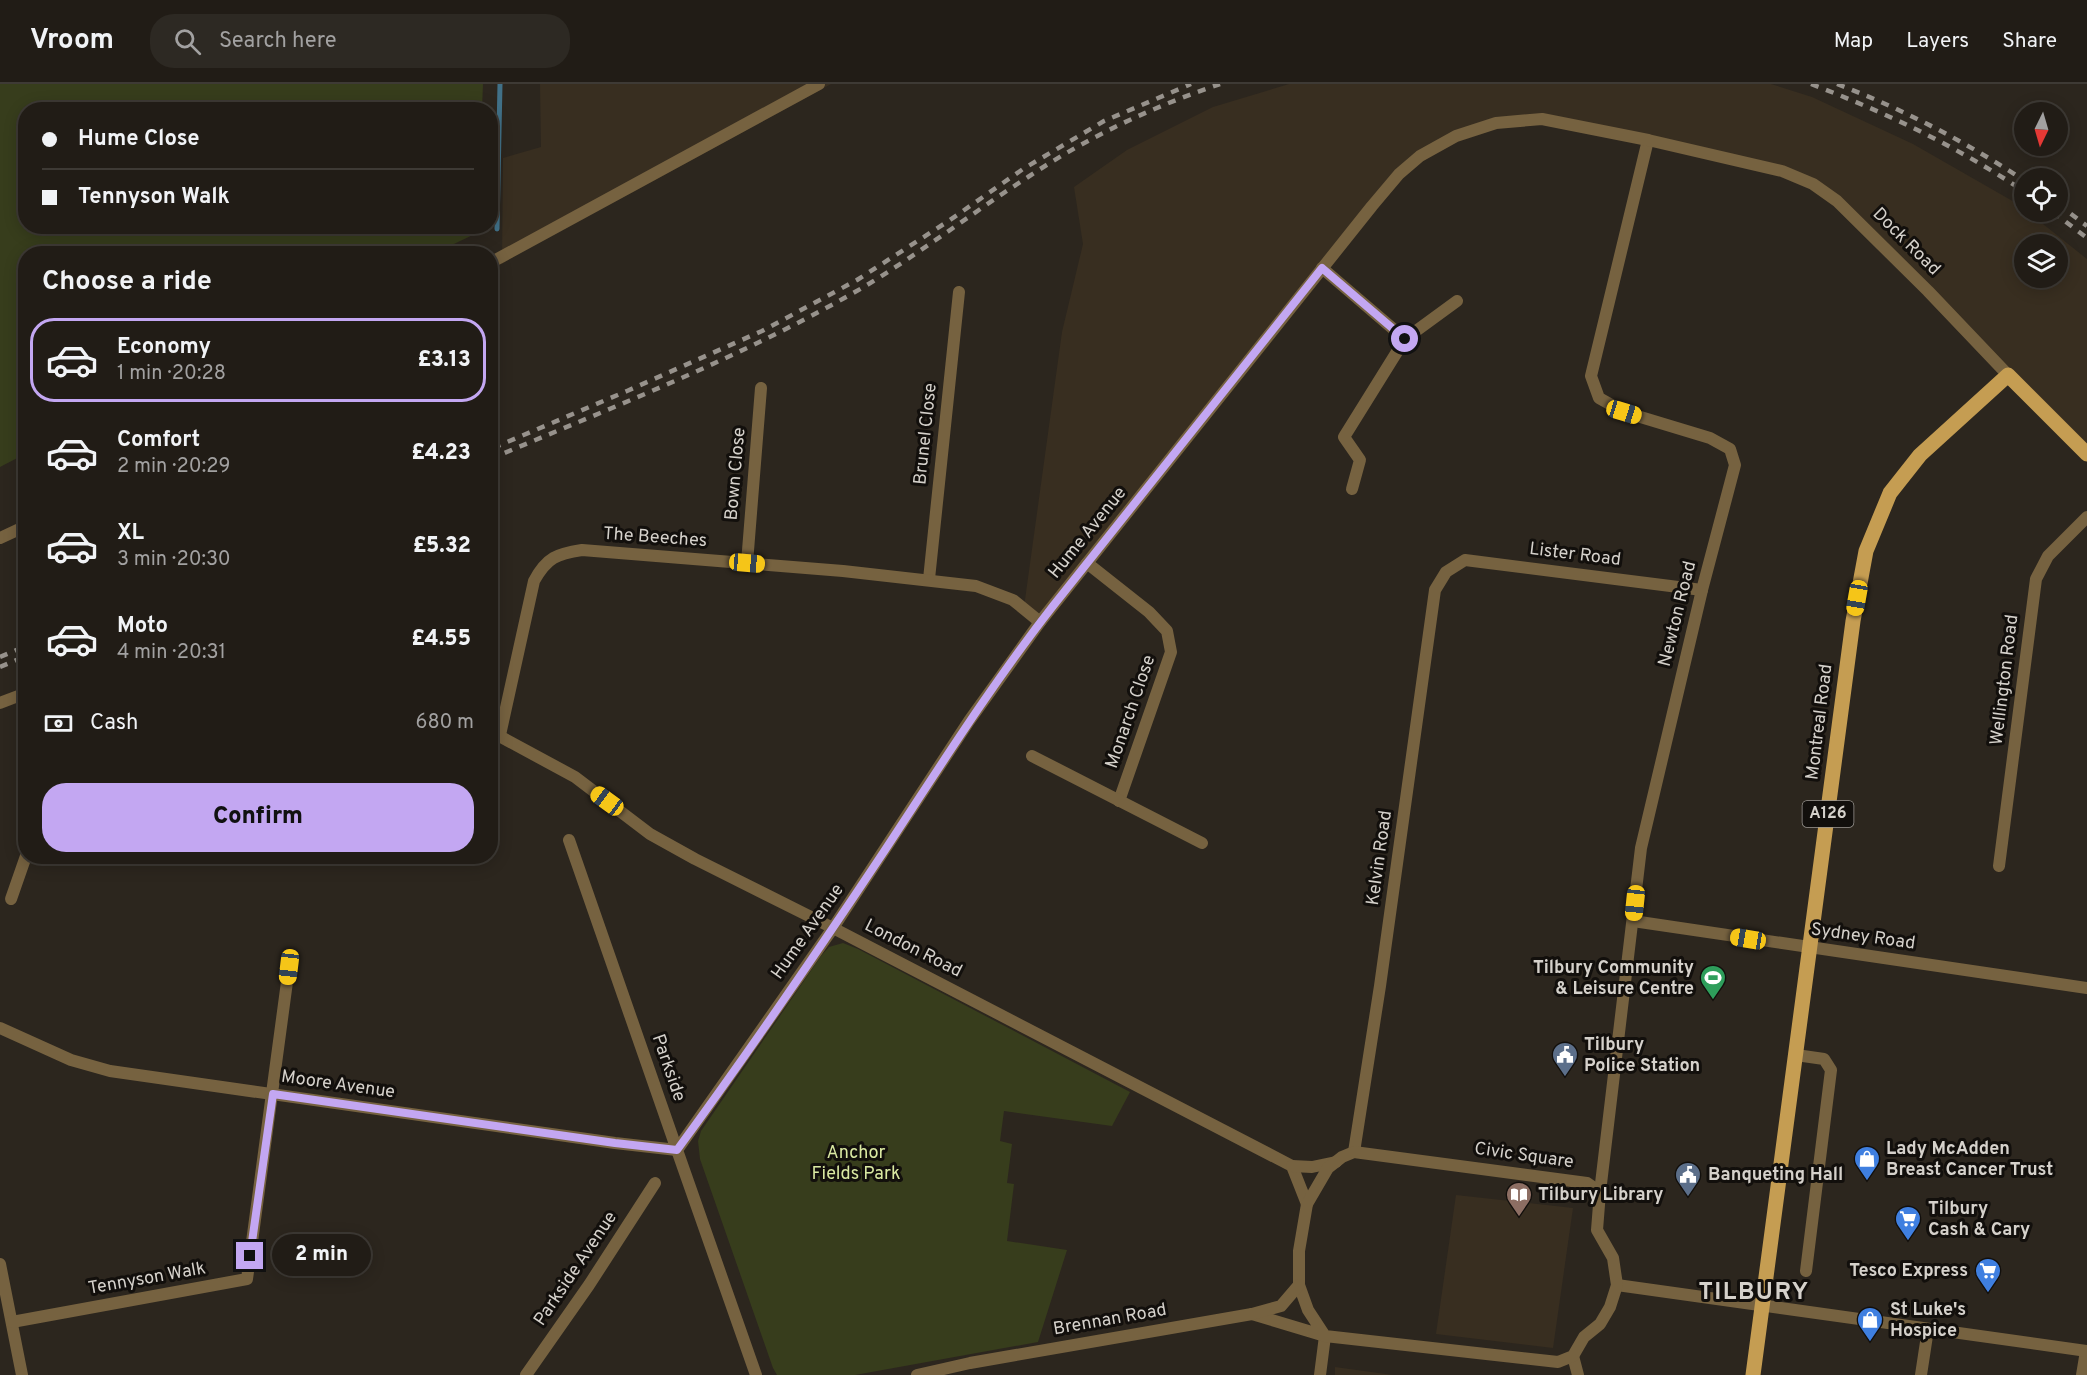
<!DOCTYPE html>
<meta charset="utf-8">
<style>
:root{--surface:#211c16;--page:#2d2923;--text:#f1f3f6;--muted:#a2a1a1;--line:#3e3a35;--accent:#c3a7f2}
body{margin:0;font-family:Overpass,sans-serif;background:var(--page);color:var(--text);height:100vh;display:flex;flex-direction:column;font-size:22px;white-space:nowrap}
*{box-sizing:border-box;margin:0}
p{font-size:20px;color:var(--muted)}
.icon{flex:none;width:33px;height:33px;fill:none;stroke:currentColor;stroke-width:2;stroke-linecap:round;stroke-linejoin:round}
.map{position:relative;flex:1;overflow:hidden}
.drawer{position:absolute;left:18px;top:162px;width:480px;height:618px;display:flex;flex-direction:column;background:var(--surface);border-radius:24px;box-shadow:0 3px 15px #0003,0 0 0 2px var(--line)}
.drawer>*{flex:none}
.hud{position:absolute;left:18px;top:18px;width:480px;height:132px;border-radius:24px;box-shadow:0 3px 15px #0003,0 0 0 2px var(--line);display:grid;align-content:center;height:132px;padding:0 24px;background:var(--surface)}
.needle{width:39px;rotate:185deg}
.fabs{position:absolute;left:2014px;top:18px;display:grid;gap:12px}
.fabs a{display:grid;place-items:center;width:54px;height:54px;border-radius:50%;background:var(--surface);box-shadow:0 3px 15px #0003,0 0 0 2px var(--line);font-size:30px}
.end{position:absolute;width:27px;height:27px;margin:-14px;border:8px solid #c3a7f2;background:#111;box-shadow:0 0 0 3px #111}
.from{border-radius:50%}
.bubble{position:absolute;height:42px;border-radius:21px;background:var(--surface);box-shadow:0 3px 15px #0003,0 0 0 2px var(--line);font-size:20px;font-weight:800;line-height:42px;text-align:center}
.car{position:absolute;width:18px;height:36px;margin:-18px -9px;border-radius:8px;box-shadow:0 0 4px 2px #0007;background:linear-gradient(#f5c518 24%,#345 0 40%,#f5c518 0 76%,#345 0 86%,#f5c518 0)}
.hud b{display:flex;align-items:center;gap:21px;height:57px;font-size:22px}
.hud b+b{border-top:2px solid var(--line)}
.hud i{width:15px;height:15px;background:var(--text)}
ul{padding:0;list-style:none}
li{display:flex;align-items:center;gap:18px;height:84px;margin:0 12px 9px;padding:0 12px;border:3px solid transparent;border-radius:24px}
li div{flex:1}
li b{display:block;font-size:22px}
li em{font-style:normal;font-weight:800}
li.on{border-color:var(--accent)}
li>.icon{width:54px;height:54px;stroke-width:1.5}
h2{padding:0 24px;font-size:27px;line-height:72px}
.pay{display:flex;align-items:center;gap:15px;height:66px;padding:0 24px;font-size:22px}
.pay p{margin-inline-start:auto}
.cta{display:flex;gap:12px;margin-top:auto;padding:12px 24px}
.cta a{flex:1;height:69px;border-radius:24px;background:var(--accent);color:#111;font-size:24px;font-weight:800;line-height:69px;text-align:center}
header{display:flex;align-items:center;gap:36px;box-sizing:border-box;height:84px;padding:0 30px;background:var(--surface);border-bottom:2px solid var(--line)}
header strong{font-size:28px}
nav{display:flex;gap:33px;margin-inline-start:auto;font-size:21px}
.search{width:420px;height:54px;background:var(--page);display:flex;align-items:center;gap:15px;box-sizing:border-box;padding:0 21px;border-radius:24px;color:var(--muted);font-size:22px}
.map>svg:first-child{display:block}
.built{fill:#382e20;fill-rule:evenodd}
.green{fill:#373d1c}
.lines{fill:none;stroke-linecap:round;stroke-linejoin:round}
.stream{stroke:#417188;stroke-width:5}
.minor{stroke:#766240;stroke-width:12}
.tertiary{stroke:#766240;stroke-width:12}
.primary{stroke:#c59d52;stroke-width:15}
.rail{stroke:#97928c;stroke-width:4.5;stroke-dasharray:8 8;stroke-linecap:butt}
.route{stroke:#c3a7f2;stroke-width:8}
.labels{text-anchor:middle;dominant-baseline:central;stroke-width:6;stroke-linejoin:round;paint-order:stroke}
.shield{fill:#120f0c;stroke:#9a9792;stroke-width:1.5}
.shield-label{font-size:16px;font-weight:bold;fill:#d5d1cb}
.street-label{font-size:18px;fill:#d5d1cb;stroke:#120f0c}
.poi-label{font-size:18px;font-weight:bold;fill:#d5d1cb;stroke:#120f0c;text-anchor:start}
.park-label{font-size:18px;fill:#dae9a2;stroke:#120f0c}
.district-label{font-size:24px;font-weight:bold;letter-spacing:1.5px;fill:#d5d1cb;stroke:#120f0c}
</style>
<header>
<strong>Vroom</strong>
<div class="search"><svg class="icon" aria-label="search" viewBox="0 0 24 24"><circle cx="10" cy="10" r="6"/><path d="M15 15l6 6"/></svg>Search here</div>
<nav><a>Map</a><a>Layers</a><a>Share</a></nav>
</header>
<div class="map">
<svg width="2087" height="1291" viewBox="0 0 2087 1291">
<rect width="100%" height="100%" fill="#2c261e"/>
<g class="built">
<path d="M540,0h291l-194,106 -98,51 -37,23 1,-106 38,-11z"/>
<path d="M1289,0h482l41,13 101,47 110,63 2,5h3l59,47v191l-273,-268 -271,-65 -48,3 -76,34 -379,467 -16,-14 38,-275 21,-88 -9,-57 53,-37 86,-43zM2025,160h33v34h-33z"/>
<path d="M1456,1111l117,13 -20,140 -117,-14z"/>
<path d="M1335,1283l58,8h-58z"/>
</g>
<g class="green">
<path d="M0,0h483l-1,25 -456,1v116h453v6l-44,21 -409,1 -1,200 -25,13z"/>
<path d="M843,859l15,6 272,143 -18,34 -108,-15 -4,30 12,3 -5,39 7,1 -7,57 60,9 -29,92 -183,33h-78l-4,-7 -73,-209 -2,-18 3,-10 120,-175 8,-9z"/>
</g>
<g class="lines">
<g class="stream">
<path d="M497,145l3,-145"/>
<path d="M494,328l1,-76"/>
</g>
<g class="minor">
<path d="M1322,184l83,71 52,-38"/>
<path d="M1352,405l8,-29 -16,-23 61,-98"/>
<path d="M747,479l14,-175"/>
<path d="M1087,479l62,49 18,19 4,21 -52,149"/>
<path d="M929,495l30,-287"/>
<path d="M0,619l26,-10"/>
<path d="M490,647l85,46 75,57 45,25 138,69 459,238 15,38"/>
<path d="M500,651l34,-154c13,-24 23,-27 48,-31l261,21 133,15 37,14 27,22"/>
<path d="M1032,672l170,87"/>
<path d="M1999,782l37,-287 12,-23 39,-39"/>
<path d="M11,815l15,-43"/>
<path d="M1633,837l454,67"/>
<path d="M0,944l71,32 39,11 505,72 62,7 -108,-310"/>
<path d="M1796,971l28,4 7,11 -25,201"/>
<path d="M1354,1068l26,-166 55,-396 11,-18 19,-12 237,30"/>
<path d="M1292,1082l20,1 24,-5"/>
<path d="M1600,1108l41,-344 61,-258 33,-125 -5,-16 -20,-11 -86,-26 -25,-14 -8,-22 57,-236"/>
<path d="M0,1180l22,111"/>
<path d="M12,1238l235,-43 42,-312"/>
<path d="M1573,1272l5,19"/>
<path d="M526,1291l63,-90 66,-102"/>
<path d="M1320,1291l5,-39"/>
<path d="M1921,1291l7,-46"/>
<path d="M2082,1291l4,-24"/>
</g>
<g class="tertiary">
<path d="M490,179l329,-179"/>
<path d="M0,454l26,-12"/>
<path d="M1617,1201l470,66"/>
<path d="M1252,1230l73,22 233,26 15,-6 11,-19 16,-13 10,-17 7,-22 -4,-27 -16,-28 3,-38 -13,-9 -233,-31 -12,5 -14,11 -21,36 -8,47v34l9,25 17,26"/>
<path d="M756,1291l-79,-225 156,-222 136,-207 71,-99 332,-416 27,-32 21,-18 36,-20 40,-13 46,-4 106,21 134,31 31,13 24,17 91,90 80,84"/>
<path d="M917,1291l53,-12 282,-49 29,-8 18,-21"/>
</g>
<path class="primary" d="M1753,1291l100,-754 13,-70 24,-58 30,-38 88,-80 79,79"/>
<g class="rail">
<path d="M1811,0c76,29 147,63 214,108"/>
<path d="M1837,0c66,25 129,58 188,97"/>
<path d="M2058,120l29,22"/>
<path d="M2053,128l34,26"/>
<path d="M493,364l134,-57 135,-60 95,-51 93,-60 73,-51 81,-48 87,-37"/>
<path d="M490,375c126,-53 254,-103 372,-171 57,-34 110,-75 166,-111 60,-40 124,-70 192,-93"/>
<path d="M0,573l26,-11"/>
<path d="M0,583l26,-11"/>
</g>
</g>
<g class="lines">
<path class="route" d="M250,1172l23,-162 342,49 62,7c72,-98 141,-199 208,-300 54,-82 107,-166 168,-244l269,-338 83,71"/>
</g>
<defs>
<symbol id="stadium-pin" viewBox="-11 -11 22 30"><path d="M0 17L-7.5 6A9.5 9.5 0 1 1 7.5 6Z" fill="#2e9e5b" stroke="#120f0c"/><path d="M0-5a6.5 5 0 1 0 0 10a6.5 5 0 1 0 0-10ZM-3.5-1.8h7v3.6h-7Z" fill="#fff"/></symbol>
<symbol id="civic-pin" viewBox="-11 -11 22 30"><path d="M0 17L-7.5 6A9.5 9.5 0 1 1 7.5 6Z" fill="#5c6f8a" stroke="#120f0c"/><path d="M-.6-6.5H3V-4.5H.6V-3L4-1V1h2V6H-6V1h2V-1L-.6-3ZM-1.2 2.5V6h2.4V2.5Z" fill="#fff"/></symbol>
<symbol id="shop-pin" viewBox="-11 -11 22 30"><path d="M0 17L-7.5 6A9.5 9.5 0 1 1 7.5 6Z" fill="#3f7fe0" stroke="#120f0c"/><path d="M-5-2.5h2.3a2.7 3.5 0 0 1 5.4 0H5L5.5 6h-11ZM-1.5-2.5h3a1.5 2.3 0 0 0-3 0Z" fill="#fff"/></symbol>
<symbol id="library-pin" viewBox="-11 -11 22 30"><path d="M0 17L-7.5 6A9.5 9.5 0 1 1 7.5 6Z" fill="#8d6e63" stroke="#120f0c"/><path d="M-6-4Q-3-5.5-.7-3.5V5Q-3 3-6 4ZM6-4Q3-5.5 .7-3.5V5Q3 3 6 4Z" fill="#fff"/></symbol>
<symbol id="supermarket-pin" viewBox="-11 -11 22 30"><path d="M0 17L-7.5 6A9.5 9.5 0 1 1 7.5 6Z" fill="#3f7fe0" stroke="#120f0c"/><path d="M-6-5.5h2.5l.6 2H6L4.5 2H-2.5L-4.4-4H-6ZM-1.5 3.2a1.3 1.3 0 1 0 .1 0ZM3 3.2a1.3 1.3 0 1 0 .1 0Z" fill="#fff"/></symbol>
</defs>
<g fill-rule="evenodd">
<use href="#stadium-pin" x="1698" y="879" width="30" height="40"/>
<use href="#civic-pin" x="1550" y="956" width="30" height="40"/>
<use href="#shop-pin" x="1852" y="1060" width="30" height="40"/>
<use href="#civic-pin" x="1673" y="1076" width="30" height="40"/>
<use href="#library-pin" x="1504" y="1096" width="30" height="40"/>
<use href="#supermarket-pin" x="1893" y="1120" width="30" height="40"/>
<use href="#supermarket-pin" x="1973" y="1172" width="30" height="40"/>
<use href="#shop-pin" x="1855" y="1221" width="30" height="40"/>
</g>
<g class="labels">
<rect class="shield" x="1802.5" y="717" width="51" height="26" rx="4.5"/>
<g class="shield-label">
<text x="1828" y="730">A126</text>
</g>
<g class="street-label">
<text transform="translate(1906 158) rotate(45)">Dock Road</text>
<text transform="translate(926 350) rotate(-84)">Brunel Close</text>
<text transform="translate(736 390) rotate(-85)">Bown Close</text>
<text transform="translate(1088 449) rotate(-51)">Hume Avenue</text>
<text transform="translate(655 454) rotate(4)">The Beeches</text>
<text transform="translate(1575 471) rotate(7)">Lister Road</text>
<text transform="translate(1678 530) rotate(-76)">Newton Road</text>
<text transform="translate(2005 596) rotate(-83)">Wellington Road</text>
<text transform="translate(1131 628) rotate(-71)">Monarch Close</text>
<text transform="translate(1820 638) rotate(-83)">Montreal Road</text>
<text transform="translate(1380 774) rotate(-82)">Kelvin Road</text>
<text transform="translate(808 848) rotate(-55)">Hume Avenue</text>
<text transform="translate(1863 853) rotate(8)">Sydney Road</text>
<text transform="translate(913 865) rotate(27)">London Road</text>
<text transform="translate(668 984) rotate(71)">Parkside</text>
<text transform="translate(338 1001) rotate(8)">Moore Avenue</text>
<text transform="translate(1524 1072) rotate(8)">Civic Square</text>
<text transform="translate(576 1185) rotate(-56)">Parkside Avenue</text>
<text transform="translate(147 1195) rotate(-10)">Tennyson Walk</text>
<text transform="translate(1110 1236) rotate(-10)">Brennan Road</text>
</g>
<g class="poi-label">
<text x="1694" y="884" text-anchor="end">Tilbury Community<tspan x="1694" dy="21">&amp; Leisure Centre</tspan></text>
<text x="1584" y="961">Tilbury<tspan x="1584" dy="21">Police Station</tspan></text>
<text x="1886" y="1065">Lady McAdden<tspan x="1886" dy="21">Breast Cancer Trust</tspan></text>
<text x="1708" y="1091">Banqueting Hall</text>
<text x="1538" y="1111">Tilbury Library</text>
<text x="1928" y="1125">Tilbury<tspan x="1928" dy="21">Cash &amp; Cary</tspan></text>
<text x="1968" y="1187" text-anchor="end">Tesco Express</text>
<text x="1890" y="1226">St Luke's<tspan x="1890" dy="21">Hospice</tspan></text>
</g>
<g class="park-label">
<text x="856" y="1069">Anchor<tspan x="856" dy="21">Fields Park</tspan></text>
</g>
<g class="district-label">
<text x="1754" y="1209">TILBURY</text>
</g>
</g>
</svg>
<div class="fabs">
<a><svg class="needle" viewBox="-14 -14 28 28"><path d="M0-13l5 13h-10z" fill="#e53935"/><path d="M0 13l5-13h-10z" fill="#a2a1a1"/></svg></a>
<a><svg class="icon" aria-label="locate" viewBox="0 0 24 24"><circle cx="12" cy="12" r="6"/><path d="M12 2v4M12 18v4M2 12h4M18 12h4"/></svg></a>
<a><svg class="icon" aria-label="layers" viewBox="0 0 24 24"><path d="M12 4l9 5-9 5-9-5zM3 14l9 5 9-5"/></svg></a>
</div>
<i class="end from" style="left:1405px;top:255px"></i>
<i class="end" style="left:250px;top:1172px"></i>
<div class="bubble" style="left:272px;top:1150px;width:99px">2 min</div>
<i class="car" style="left:1624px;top:328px;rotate:107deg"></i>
<i class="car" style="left:747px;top:479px;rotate:95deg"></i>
<i class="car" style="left:1857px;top:514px;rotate:190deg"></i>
<i class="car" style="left:607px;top:717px;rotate:306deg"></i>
<i class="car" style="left:1635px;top:819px;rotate:186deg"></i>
<i class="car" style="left:1748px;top:855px;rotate:279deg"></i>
<i class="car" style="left:289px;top:883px;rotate:187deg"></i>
<div class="hud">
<b><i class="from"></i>Hume Close</b>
<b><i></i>Tennyson Walk</b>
</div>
<section class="drawer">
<h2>Choose a ride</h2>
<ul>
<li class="on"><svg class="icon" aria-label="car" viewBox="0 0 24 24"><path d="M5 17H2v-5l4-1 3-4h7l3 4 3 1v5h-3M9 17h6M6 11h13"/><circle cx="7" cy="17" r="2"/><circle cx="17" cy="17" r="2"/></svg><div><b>Economy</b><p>1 min · 20:28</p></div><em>£3.13</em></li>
<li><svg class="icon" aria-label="car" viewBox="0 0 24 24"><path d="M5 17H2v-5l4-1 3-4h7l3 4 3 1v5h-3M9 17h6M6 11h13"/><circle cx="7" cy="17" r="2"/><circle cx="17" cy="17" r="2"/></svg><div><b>Comfort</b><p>2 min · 20:29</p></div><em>£4.23</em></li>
<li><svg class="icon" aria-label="car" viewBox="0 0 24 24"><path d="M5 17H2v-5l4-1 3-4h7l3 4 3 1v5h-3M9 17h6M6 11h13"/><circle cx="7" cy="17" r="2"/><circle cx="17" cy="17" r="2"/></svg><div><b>XL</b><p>3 min · 20:30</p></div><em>£5.32</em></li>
<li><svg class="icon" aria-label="car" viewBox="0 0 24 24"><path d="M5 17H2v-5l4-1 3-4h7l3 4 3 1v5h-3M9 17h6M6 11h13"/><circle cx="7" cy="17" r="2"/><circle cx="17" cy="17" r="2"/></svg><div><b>Moto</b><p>4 min · 20:31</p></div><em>£4.55</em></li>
</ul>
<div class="pay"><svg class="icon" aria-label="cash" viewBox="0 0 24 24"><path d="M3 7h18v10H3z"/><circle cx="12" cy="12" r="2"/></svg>Cash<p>680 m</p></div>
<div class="cta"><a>Confirm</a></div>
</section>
</div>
